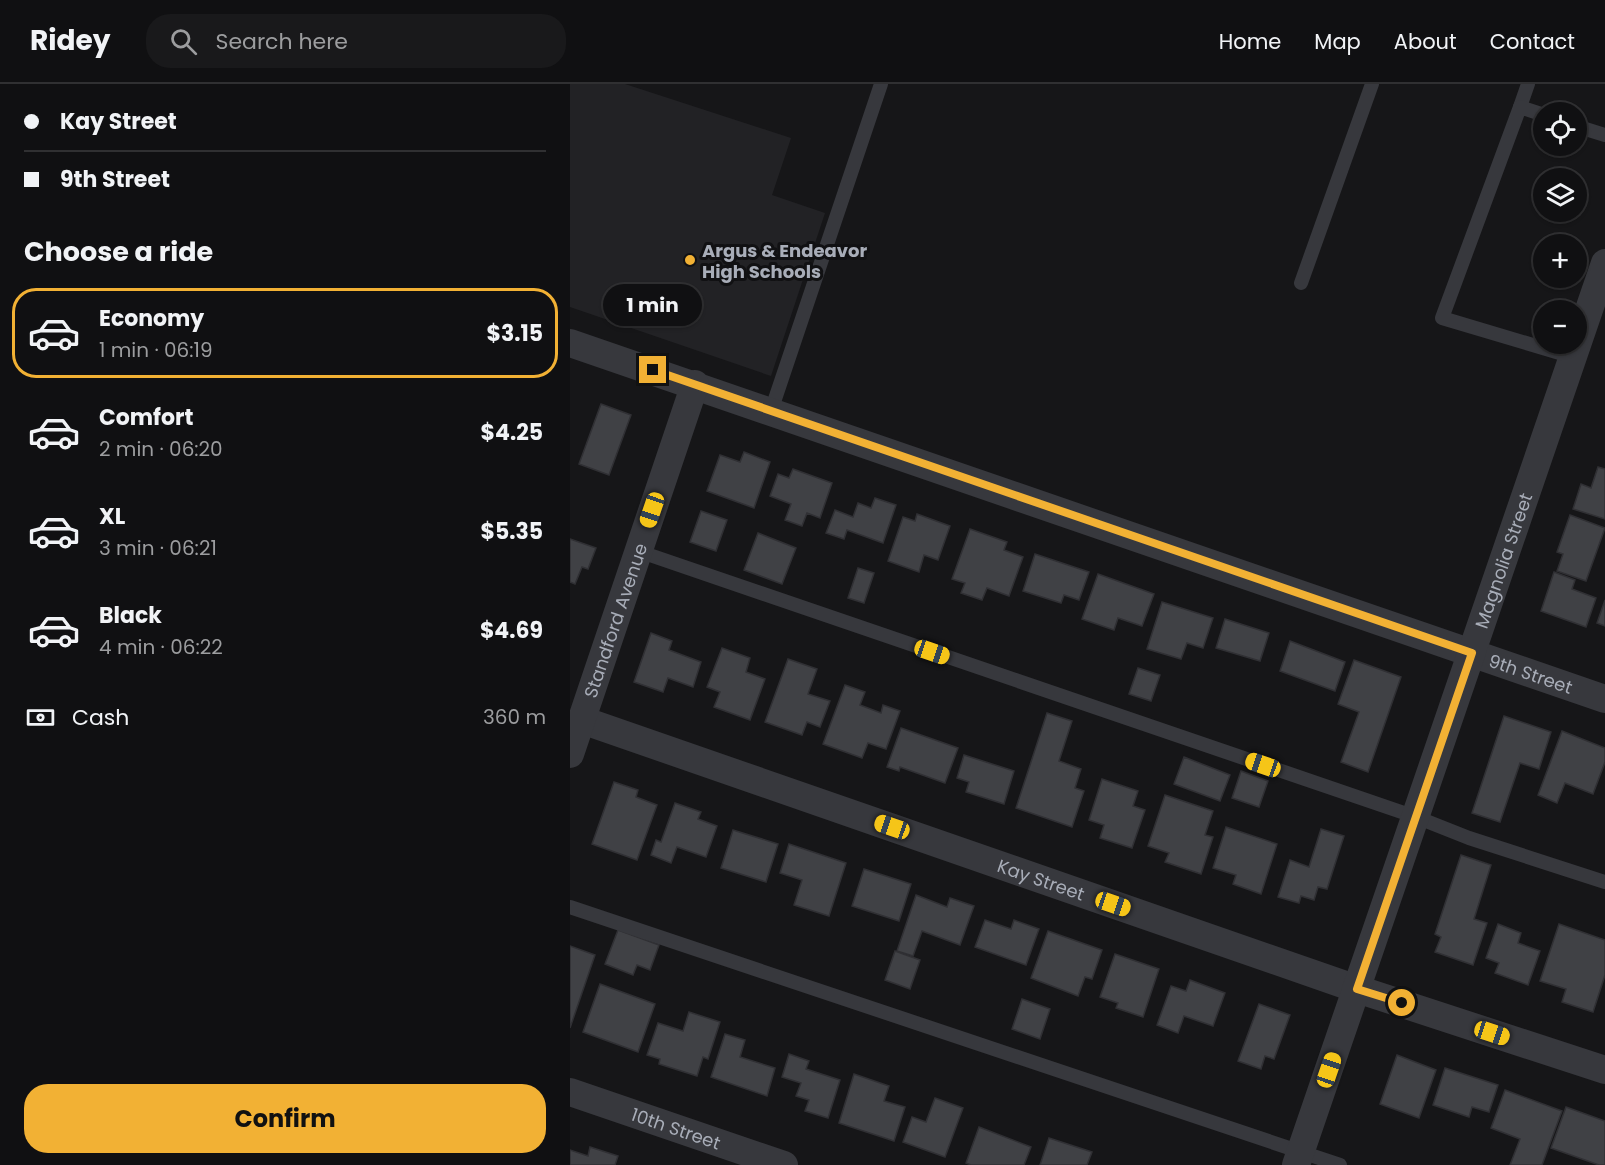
<!DOCTYPE html>
<meta charset="utf-8">
<style>
:root{--surface:#101012;--page:#19191b;--text:#f1f3f6;--muted:#9c9d9f;--line:#303032;--accent:#f2b134}
body{margin:0;font-family:Poppins,sans-serif;background:var(--page);color:var(--text);height:100vh;display:flex;flex-direction:column;font-size:22px;white-space:nowrap}
*{box-sizing:border-box;margin:0}
p{font-size:20px;color:var(--muted)}
.icon{flex:none;width:33px;height:33px;fill:none;stroke:currentColor;stroke-width:2;stroke-linecap:round;stroke-linejoin:round}
.map{position:relative;flex:1;overflow:hidden}
.drawer{display:flex;flex-direction:column;background:var(--surface);width:570px}
.drawer>*{flex:none}
.top-card{display:grid;align-content:center;height:132px;padding:0 24px;background:var(--surface)}
.tools{position:absolute;left:963px;top:18px;display:grid;gap:12px}
.tools a{display:grid;place-items:center;width:54px;height:54px;border-radius:50%;background:var(--surface);box-shadow:0 2px 4px #0004,0 0 0 2px var(--line);font-size:30px}
.end{position:absolute;width:27px;height:27px;margin:-14px;border:8px solid #f2b134;background:#111;box-shadow:0 0 0 3px #111}
.from{border-radius:50%}
.bubble{position:absolute;height:42px;border-radius:21px;background:var(--surface);box-shadow:0 2px 4px #0004,0 0 0 2px var(--line);font-size:20px;font-weight:700;line-height:42px;text-align:center}
.car{position:absolute;width:18px;height:36px;margin:-18px -9px;border-radius:8px;box-shadow:0 0 4px 2px #0007;background:linear-gradient(#f5c518 24%,#345 0 40%,#f5c518 0 76%,#345 0 86%,#f5c518 0)}
.top-card b{display:flex;align-items:center;gap:21px;height:57px;font-size:22px}
.top-card b+b{border-top:2px solid var(--line)}
.top-card i{width:15px;height:15px;background:var(--text)}
ul{padding:0;list-style:none}
li{display:flex;align-items:center;gap:18px;height:90px;margin:0 12px 9px;padding:0 12px;border:3px solid transparent;border-radius:24px}
li div{flex:1}
li b{display:block;font-size:22px}
li em{font-style:normal;font-weight:700}
li.current{border-color:var(--accent)}
li>.icon{width:54px;height:54px;stroke-width:1.5}
h2{padding:0 24px;font-size:27px;line-height:72px}
.pay{display:flex;align-items:center;gap:15px;height:66px;padding:0 24px;font-size:22px}
.pay p{margin-inline-start:auto}
.action{display:flex;gap:12px;margin-top:auto;padding:12px 24px}
.action a{flex:1;height:69px;border-radius:24px;background:var(--accent);color:#111;font-size:24px;font-weight:700;line-height:69px;text-align:center}
header{display:flex;align-items:center;gap:36px;box-sizing:border-box;height:84px;padding:0 30px;background:var(--surface);border-bottom:2px solid var(--line)}
header strong{font-size:28px}
nav{display:flex;gap:33px;margin-inline-start:auto;font-size:21px}
.search{width:420px;height:54px;background:var(--page);display:flex;align-items:center;gap:15px;box-sizing:border-box;padding:0 21px;border-radius:24px;color:var(--muted);font-size:22px}
main{display:flex;flex:1;min-height:0}
.map>svg:first-child{display:block}
.built{fill:#222225}
.building{fill:#404145;stroke:#303034;stroke-width:1.5}
.lines{fill:none;stroke-linecap:round;stroke-linejoin:round}
.lane{stroke:#37383d;stroke-width:14}
.street{stroke:#37383d;stroke-width:28}
.route{stroke:#f2b134;stroke-width:8}
.poi-dot{fill:#f2b134;stroke:#111113;stroke-width:2}
.labels{text-anchor:middle;dominant-baseline:central;stroke-width:6;stroke-linejoin:round;paint-order:stroke}
.poi-label{font-size:18px;font-weight:bold;fill:#a8adb8;stroke:#111113;text-anchor:start}
.street-label{font-size:18px;fill:#a8adb8;stroke:#111113}
</style>
<header>
<strong>Ridey</strong>
<div class="search"><svg class="icon" aria-label="search" viewBox="0 0 24 24"><circle cx="10" cy="10" r="6"/><path d="M15 15l6 6"/></svg>Search here</div>
<nav><a>Home</a><a>Map</a><a>About</a><a>Contact</a></nav>
</header>
<main>
<section class="drawer">
<div class="top-card">
<b><i class="from"></i>Kay Street</b>
<b><i></i>9th Street</b>
</div>
<h2>Choose a ride</h2>
<ul>
<li class="current"><svg class="icon" aria-label="car" viewBox="0 0 24 24"><path d="M5 17H2v-5l4-1 3-4h7l3 4 3 1v5h-3M9 17h6M6 11h13"/><circle cx="7" cy="17" r="2"/><circle cx="17" cy="17" r="2"/></svg><div><b>Economy</b><p>1 min · 06:19</p></div><em>$3.15</em></li>
<li><svg class="icon" aria-label="car" viewBox="0 0 24 24"><path d="M5 17H2v-5l4-1 3-4h7l3 4 3 1v5h-3M9 17h6M6 11h13"/><circle cx="7" cy="17" r="2"/><circle cx="17" cy="17" r="2"/></svg><div><b>Comfort</b><p>2 min · 06:20</p></div><em>$4.25</em></li>
<li><svg class="icon" aria-label="car" viewBox="0 0 24 24"><path d="M5 17H2v-5l4-1 3-4h7l3 4 3 1v5h-3M9 17h6M6 11h13"/><circle cx="7" cy="17" r="2"/><circle cx="17" cy="17" r="2"/></svg><div><b>XL</b><p>3 min · 06:21</p></div><em>$5.35</em></li>
<li><svg class="icon" aria-label="car" viewBox="0 0 24 24"><path d="M5 17H2v-5l4-1 3-4h7l3 4 3 1v5h-3M9 17h6M6 11h13"/><circle cx="7" cy="17" r="2"/><circle cx="17" cy="17" r="2"/></svg><div><b>Black</b><p>4 min · 06:22</p></div><em>$4.69</em></li>
</ul>
<div class="pay"><svg class="icon" aria-label="cash" viewBox="0 0 24 24"><path d="M3 7h18v10H3z"/><circle cx="12" cy="12" r="2"/></svg>Cash<p>360 m</p></div>
<div class="action"><a>Confirm</a></div>
</section>
<div class="map">
<svg width="1035" height="1081" viewBox="0 0 1035 1081">
<rect width="100%" height="100%" fill="#161618"/>
<path class="built" d="M0,0h55l166,54 -19,57 53,18 -54,163 -201,-69z"/>
<g class="building">
<path d="M31,320l30,11 -22,60 -30,-11z"/>
<path d="M174,368l26,10 -16,46 -47,-17 13,-36 20,7z"/>
<path d="M1028,383l7,2v50l-32,-10 8,-25 10,4z"/>
<path d="M223,385l39,14 -12,35 -13,-5 -5,13 -17,-6 6,-16 -21,-8 8,-22 11,4z"/>
<path d="M305,414l21,7 -13,38 -36,-13 -3,9 -18,-6 9,-23 18,7 5,-14 13,5z"/>
<path d="M131,427l26,9 -11,31 -26,-9z"/>
<path d="M347,430l33,12 -12,34 -14,-5 -5,17 -31,-11 15,-44 12,4z"/>
<path d="M1000,431l35,13 -19,53 -29,-10 6,-17 -6,-2z"/>
<path d="M400,445l37,13 -3,8 19,7 -14,39 -22,-8 -5,12 -21,-7 4,-10 -13,-4z"/>
<path d="M188,449l38,15 -14,36 -38,-14z"/>
<path d="M0,455l26,9 -8,21 -6,-2 -7,17 -5,-2z"/>
<path d="M465,470l54,18 -10,28 -15,-5 -3,8 -38,-12z"/>
<path d="M288,484l16,5 -10,30 -16,-5z"/>
<path d="M984,488l21,8 -3,9 24,9 -10,29 -45,-16z"/>
<path d="M528,490l56,20 -12,32 -24,-8 -4,12 -32,-11z"/>
<path d="M1035,516v26l-8,-3z"/>
<path d="M592,518l51,16 -10,30 -16,-5 -6,16 -34,-10z"/>
<path d="M655,535l44,14 -9,28 -44,-13z"/>
<path d="M81,549l21,8 -3,9 32,12 -8,25 -25,-9 -5,14 -29,-10z"/>
<path d="M720,557l55,21 -10,29 -55,-20z"/>
<path d="M152,564l28,10 -4,14 19,7 -15,41 -36,-13 6,-15 -13,-5z"/>
<path d="M218,575l29,10 -9,25 22,7 -10,26 -13,-5 -5,13 -37,-13z"/>
<path d="M784,576l47,17 -33,95 -27,-10 18,-50 -21,-8z"/>
<path d="M568,584l22,7 -9,26 -22,-7z"/>
<path d="M275,601l20,7 -5,13 21,8 2,-8 17,6 -14,38 -18,-6 -6,15 -39,-14z"/>
<path d="M477,629l25,8 -13,40 22,8 -6,19 9,3 -12,36 -56,-19z"/>
<path d="M934,632l47,16 -12,37 -19,-6 -20,59 -28,-9z"/>
<path d="M331,644l57,20 -13,35 -45,-16 -1,4 -12,-4z"/>
<path d="M992,647l43,17v14l-12,32 -28,-11 -8,20 -19,-8z"/>
<path d="M394,671l50,16 -10,33 -38,-12 3,-10 -12,-4z"/>
<path d="M614,673l46,18 -10,26 -46,-17z"/>
<path d="M671,687l27,10 -9,26 -27,-9z"/>
<path d="M532,695l36,12 -5,15 12,4 -13,38 -32,-10 4,-13 -15,-5z"/>
<path d="M44,698l24,8 -2,7 21,8 -20,55 -45,-16z"/>
<path d="M595,711l48,16 -8,24 8,2 -12,37 -36,-12 4,-9 -21,-7z"/>
<path d="M105,719l26,9 -3,7 19,7 -11,31 -29,-10 -6,16 -20,-8 5,-15 5,2z"/>
<path d="M656,743l51,17 -16,50 -28,-10 3,-9 -23,-7z"/>
<path d="M751,745l23,7 -17,53 -9,-2 -4,13 -13,-4 -2,7 -21,-6 12,-37 19,7z"/>
<path d="M163,746l45,14 -12,38 -45,-14z"/>
<path d="M219,760l57,19 -17,53 -35,-11 8,-25 -22,-7z"/>
<path d="M891,771l30,10 -17,54 13,4 -14,42 -38,-13 6,-15 -6,-3z"/>
<path d="M294,785l47,15 -12,37 -47,-15z"/>
<path d="M346,811l31,12 3,-9 24,8 -14,39 -38,-14 -9,25 -16,-5z"/>
<path d="M415,836l26,9 3,-9 25,9 -13,36 -51,-18z"/>
<path d="M928,840l23,9 -3,10 22,8 -12,34 -33,-12 4,-10 -13,-5z"/>
<path d="M989,840l46,16v35l-12,37 -31,-10 4,-13 -26,-8z"/>
<path d="M48,846l41,15 -9,25 -13,-5 -4,10 -28,-11z"/>
<path d="M478,847l54,19 -10,29 -7,-2 -7,19 -47,-18z"/>
<path d="M0,862l25,9 -25,73z"/>
<path d="M325,867l25,9 -10,29 -25,-9z"/>
<path d="M545,870l44,15 -16,48 -27,-9 2,-5 -18,-6z"/>
<path d="M620,896l35,13 -12,33 -29,-10 -6,17 -21,-8 14,-39 15,5z"/>
<path d="M30,900l55,20 -17,48 -55,-20z"/>
<path d="M452,915l28,10 -10,30 -28,-10z"/>
<path d="M689,920l31,11 -16,44 -9,-3 -4,13 -23,-8z"/>
<path d="M119,928l31,10 -12,37 -5,-2 -6,19 -38,-12 1,-5 -13,-4 11,-32 25,8z"/>
<path d="M155,950l20,6 -5,17 35,11 -8,28 -56,-19z"/>
<path d="M219,970l20,7 -3,8 34,11 -12,38 -23,-7 4,-11 -13,-4 5,-13 -19,-6z"/>
<path d="M827,971l39,15 -17,48 -39,-14z"/>
<path d="M875,984l53,17 -9,27 -17,-5 -3,10 -36,-12z"/>
<path d="M284,990l35,12 -5,15 21,6 -11,34 -55,-18z"/>
<path d="M935,1006l57,21 -20,54h-32l10,-26 -29,-11z"/>
<path d="M365,1014l28,10 -18,49 -42,-15 9,-25 14,5z"/>
<path d="M996,1023l39,14v44h-6l-48,-17z"/>
<path d="M409,1043l52,20 -7,18h-53l-5,-2z"/>
<path d="M479,1054l43,14 -5,13h-47z"/>
<path d="M20,1063l28,9 -3,9h-45v-15l18,6z"/>
</g>
<g class="lines">
<g class="lane">
<path d="M950,23l8,-23"/>
<path d="M974,31l-24,-8 -78,211 131,39"/>
<path d="M1006,42l29,9"/>
<path d="M731,199l71,-199"/>
<path d="M201,327l110,-327"/>
<path d="M68,467l778,266 53,21 136,44"/>
<path d="M0,823l770,258"/>
</g>
<g class="street">
<path id="s1" d="M0,259l1035,356"/>
<path id="s2" d="M12,636l775,269 248,81"/>
<path id="s3" d="M0,670l125,-370"/>
<path id="s4" d="M0,1008l214,73"/>
<path id="s5" d="M726,1081l309,-902"/>
</g>
</g>
<g class="lines">
<path class="route" d="M83,286l819,283 -115,336 45,14"/>
</g>
<circle class="poi-dot" cx="120" cy="176" r="6"/>
<g class="labels">
<g class="poi-label">
<text x="132" y="166">Argus &amp; Endeavor<tspan x="132" dy="21">High Schools</tspan></text>
</g>
<g class="street-label">
<text stroke="none"><textPath href="#s5" startOffset="639">Magnolia Street</textPath></text>
<text stroke="none"><textPath href="#s3" startOffset="141">Standford Avenue</textPath></text>
<text stroke="none"><textPath href="#s1" startOffset="1016">9th Street</textPath></text>
<text stroke="none"><textPath href="#s2" startOffset="486">Kay Street</textPath></text>
<text stroke="none"><textPath href="#s4" startOffset="112">10th Street</textPath></text>
</g>
</g>
</svg>
<div class="tools">
<a><svg class="icon" aria-label="locate" viewBox="0 0 24 24"><circle cx="12" cy="12" r="6"/><path d="M12 2v4M12 18v4M2 12h4M18 12h4"/></svg></a>
<a><svg class="icon" aria-label="layers" viewBox="0 0 24 24"><path d="M12 4l9 5-9 5-9-5zM3 14l9 5 9-5"/></svg></a>
<a>+</a>
<a>−</a>
</div>
<i class="end from" style="left:832px;top:919px"></i>
<i class="end" style="left:83px;top:286px"></i>
<div class="bubble" style="left:33px;top:200px;width:99px">1 min</div>
<i class="car" style="left:82px;top:426px;rotate:199deg"></i>
<i class="car" style="left:362px;top:568px;rotate:109deg"></i>
<i class="car" style="left:693px;top:681px;rotate:289deg"></i>
<i class="car" style="left:322px;top:743px;rotate:289deg"></i>
<i class="car" style="left:543px;top:820px;rotate:109deg"></i>
<i class="car" style="left:922px;top:949px;rotate:108deg"></i>
<i class="car" style="left:759px;top:986px;rotate:19deg"></i>
</div>
</main>
